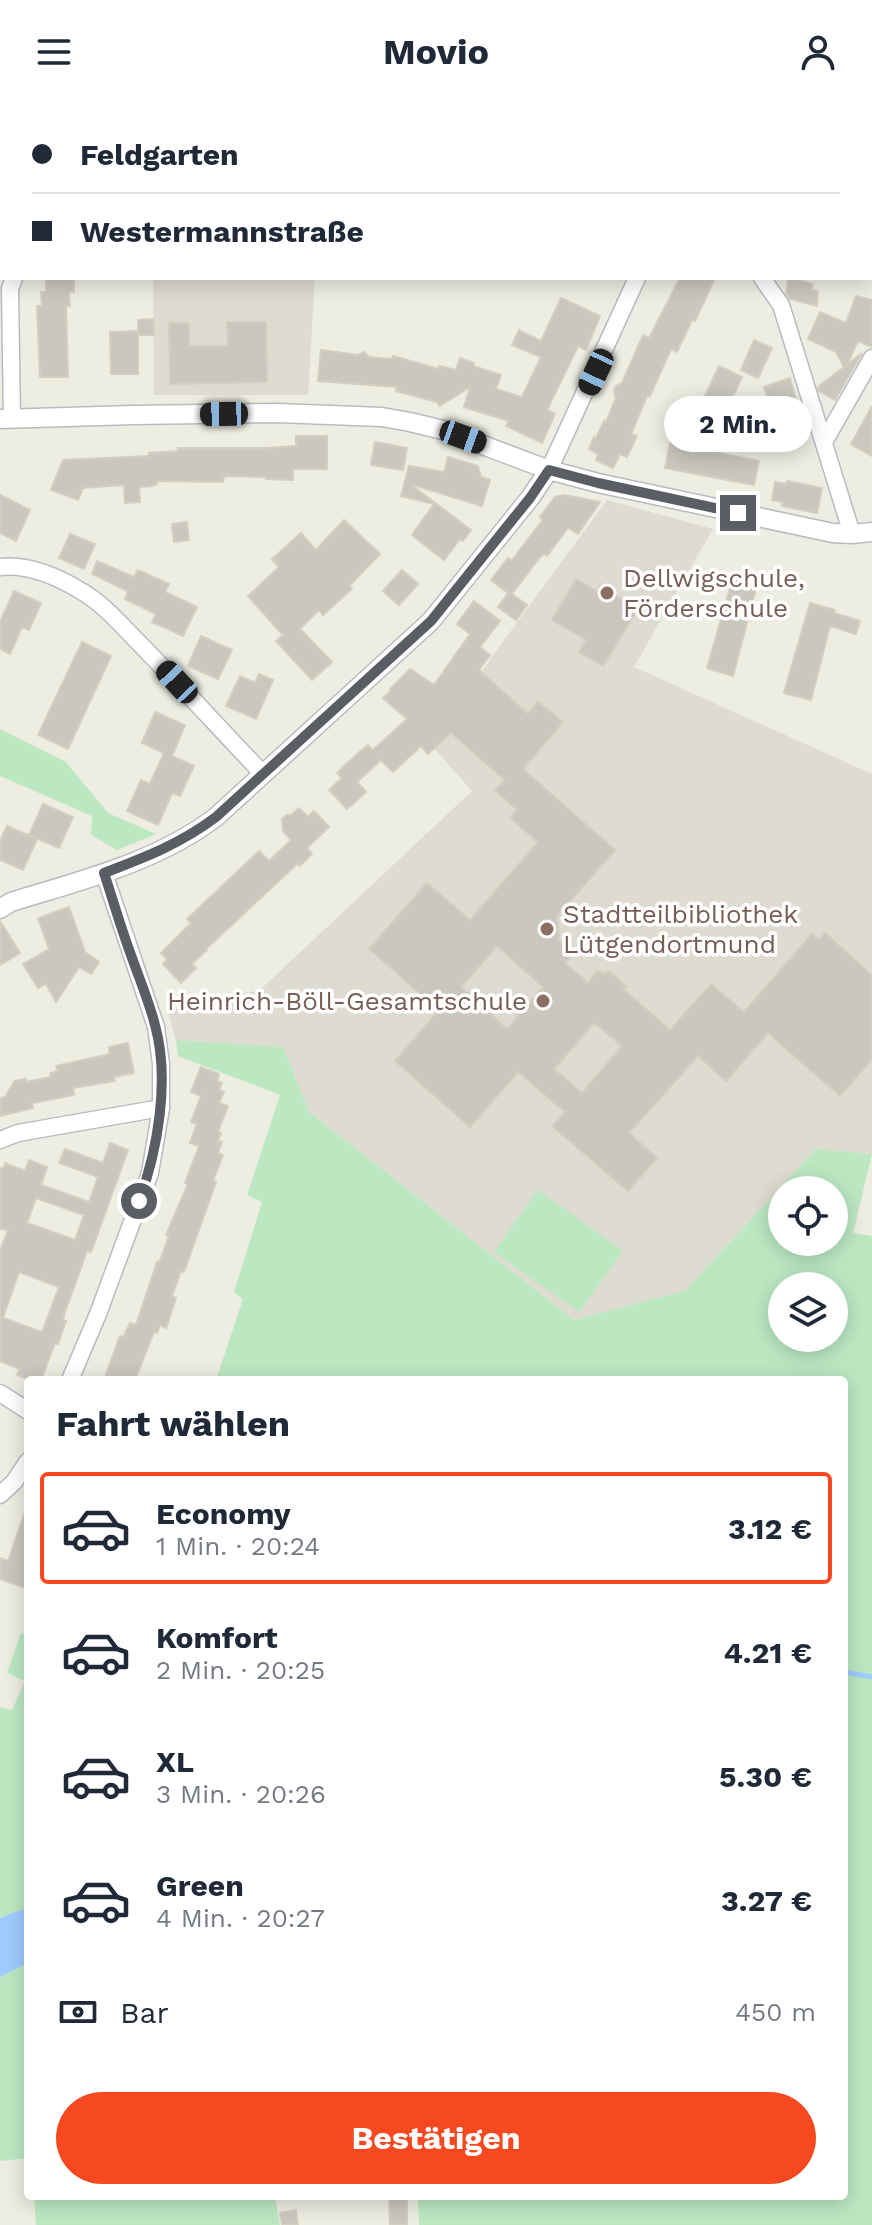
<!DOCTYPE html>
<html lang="de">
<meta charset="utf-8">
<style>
:root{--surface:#fff;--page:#f2f2f3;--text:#1f2937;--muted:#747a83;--line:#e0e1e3;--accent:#f64920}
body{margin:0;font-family:"Work Sans",sans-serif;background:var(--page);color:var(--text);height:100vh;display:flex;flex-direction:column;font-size:30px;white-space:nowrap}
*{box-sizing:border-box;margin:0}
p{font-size:26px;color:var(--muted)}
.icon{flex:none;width:44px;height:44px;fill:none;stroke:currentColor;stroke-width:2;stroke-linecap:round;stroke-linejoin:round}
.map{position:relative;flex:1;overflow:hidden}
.sheet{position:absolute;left:24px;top:1272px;width:824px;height:824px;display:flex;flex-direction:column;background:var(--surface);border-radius:8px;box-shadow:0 4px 20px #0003}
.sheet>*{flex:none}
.top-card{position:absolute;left:0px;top:0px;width:872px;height:176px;box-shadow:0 4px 20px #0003;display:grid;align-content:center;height:176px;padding:0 32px;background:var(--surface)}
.fabs{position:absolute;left:768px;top:1072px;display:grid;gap:16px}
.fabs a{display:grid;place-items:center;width:80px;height:80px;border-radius:50%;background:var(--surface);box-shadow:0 4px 20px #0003;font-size:40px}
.end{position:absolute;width:36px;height:36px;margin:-18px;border:10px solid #5a5d64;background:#fff;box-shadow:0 0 0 4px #fff}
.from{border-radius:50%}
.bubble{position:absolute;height:56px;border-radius:28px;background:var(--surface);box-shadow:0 4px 20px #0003;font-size:26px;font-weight:700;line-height:56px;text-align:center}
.car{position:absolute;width:24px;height:48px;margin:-24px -12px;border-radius:10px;box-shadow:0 0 6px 2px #0007;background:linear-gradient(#222 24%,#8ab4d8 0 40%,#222 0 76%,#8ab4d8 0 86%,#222 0)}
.top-card b{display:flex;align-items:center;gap:28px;height:76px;font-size:30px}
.top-card b+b{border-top:2px solid var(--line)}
.top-card i{width:20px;height:20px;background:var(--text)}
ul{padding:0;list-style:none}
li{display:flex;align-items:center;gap:24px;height:112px;margin:0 16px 12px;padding:0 16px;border:4px solid transparent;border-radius:8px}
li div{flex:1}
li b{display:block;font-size:30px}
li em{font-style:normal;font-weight:700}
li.active{border-color:var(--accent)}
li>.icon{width:72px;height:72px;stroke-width:1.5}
h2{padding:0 32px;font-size:36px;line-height:96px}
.pay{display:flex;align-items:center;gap:20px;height:88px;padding:0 32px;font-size:30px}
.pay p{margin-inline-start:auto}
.primary-button{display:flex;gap:16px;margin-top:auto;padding:16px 32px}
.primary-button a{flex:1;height:92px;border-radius:48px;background:var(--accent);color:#fff;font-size:32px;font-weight:700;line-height:92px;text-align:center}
header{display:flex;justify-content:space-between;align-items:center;height:104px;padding:0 32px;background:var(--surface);font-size:36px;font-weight:700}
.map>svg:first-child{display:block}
.education{fill:#dedcd0}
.green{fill:#bce8c1;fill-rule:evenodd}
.water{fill:#a0cbff}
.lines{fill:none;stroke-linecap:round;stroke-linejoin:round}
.stream{stroke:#a0cbff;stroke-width:5}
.building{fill:#c9c7be;stroke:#d3cfbf;stroke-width:2;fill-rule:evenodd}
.minor-casing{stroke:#b9bbc2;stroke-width:19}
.tertiary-casing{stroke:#b9bbc2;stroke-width:21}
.minor{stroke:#fff;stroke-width:16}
.tertiary{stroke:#fff;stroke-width:18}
.route{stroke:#5a5d64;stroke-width:10}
.education-dot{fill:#8d6e63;stroke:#fff;stroke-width:3}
.labels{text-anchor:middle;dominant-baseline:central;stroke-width:7;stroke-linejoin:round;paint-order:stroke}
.education-label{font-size:26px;fill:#785e54;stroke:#fff;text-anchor:start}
</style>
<header><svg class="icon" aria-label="menu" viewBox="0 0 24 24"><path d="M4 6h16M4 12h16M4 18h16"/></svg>Movio<svg class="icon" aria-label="person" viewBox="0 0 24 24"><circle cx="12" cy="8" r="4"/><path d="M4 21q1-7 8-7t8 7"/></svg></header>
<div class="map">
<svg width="872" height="2121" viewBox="0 0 872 2121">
<rect width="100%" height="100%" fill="#eeede1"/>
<g class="education">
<path d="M153,174h162l-7,117h-154z"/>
<path d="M607,396l106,29 -79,138 238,107v380l-56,-5 -131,142 -111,29 -265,-208 -26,-65 -107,-7 -8,-29 92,-21 212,-199 -40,-45 59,-88z"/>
</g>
<g class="green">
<path d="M0,0h417l-1,2h-414v167l-2,3z"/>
<path d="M0,625l66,33 42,51 48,21 -39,16 -26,-15 1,-19 -92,-40z"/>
<path d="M176,936l107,7 26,65 265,208 111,-29 131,-142 56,5 -19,79 19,3v989h-453l-1,-29h426v-816h-628l27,-81 -9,-7 28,-90 -15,-7 33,-100 -102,-39zM782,1086h52v52h-52zM782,1182h52v52h-52z"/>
<path d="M538,1086l85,61 -44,61 -85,-60z"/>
<path d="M21,1529l7,3v271l-28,11v-211l12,3 13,-29 -18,-8z"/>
<path d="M28,1859v195l-28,3v-184z"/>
<path d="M34,2092h241l5,29h-244z"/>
</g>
<path class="water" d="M28,1803v56l-28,14v-59z"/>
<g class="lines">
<path class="stream" d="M844,1568l28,5"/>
</g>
<g class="building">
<path d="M46,174h28v14h-5l1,14h-4l2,71h-28l-3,-71h5l-1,-14h5z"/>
<path d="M680,174h35l-20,43 -3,-1 -15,32 -6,-3 -21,47h-3l-16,38 6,2 -10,21 -7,-3 -7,14 -17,-8 2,-6 -9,-5 5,-12 2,1 8,-17 2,1 10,-24 -2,-7 2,-5 6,-3 21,-48 6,3z"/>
<path d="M788,174l25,6 -2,6 7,1 -1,15 -27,-7 -4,-6z"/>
<path d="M856,192l16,4v47l-14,-6 -11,24 15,-12 -27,47 -16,-9 -1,-4 26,-20 -8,-15 -28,-13 12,-27 26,11z"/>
<path d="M561,194l39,18 -14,34 -8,-4 -31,64 8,4 -13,29 -36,-17 3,-5 -45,-14 6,-20 -30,19 -3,-4 -41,-11 1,-4 -79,-6 3,-31 37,5 6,-3 5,5 23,2 1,-3 46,13v-3l17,4 4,-12 14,5 -1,3 28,9 -5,14 26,8 19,-40 -29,-12 7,-15 22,11z"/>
<path d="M153,215l1,16h-16v-15z"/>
<path d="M227,218h39l1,60 -97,2 -1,-61h20v23h39z"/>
<path d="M138,227v43h-27l-1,-42z"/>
<path d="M754,236l18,8 -14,30 -17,-8z"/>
<path d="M719,262l23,11 -15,32 -23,-11z"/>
<path d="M790,274l16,59 -13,4 -7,-25 -12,3 -10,-32z"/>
<path d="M748,302l13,6 -11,21 -14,-2z"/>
<path d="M872,302v50l-21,-12z"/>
<path d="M296,332h31v33h-34v11l-27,-1v-2l-42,-1 -1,6 -66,-1v3l-5,2 -13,1 1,15 -15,1 -1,-18 -41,3 -5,12 -27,-10 12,-30 86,-4v-3l29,-2v-3h87l31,-2z"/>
<path d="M375,338l32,6 -4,22 -32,-5z"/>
<path d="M670,339l89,18 -5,24 -89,-17z"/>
<path d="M448,353l30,9 3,11 9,3 -8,26 -72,-22 61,46 -8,11 -3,-2 -16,21 -32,-25 22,-31 -33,-8 8,-30 35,6z"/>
<path d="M787,377l35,7 -5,25 -35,-7 1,-4 -11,-2 3,-18 11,2z"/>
<path d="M0,391l30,15 -14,31 -16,-8z"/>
<path d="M564,391l36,7 -22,32 -10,-6 -21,28 -3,-2 -4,3 -28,37 15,11 -11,15 -18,-13 10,-14 -17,-13 17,-22 3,3 32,-41 -3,-3 15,-20z"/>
<path d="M344,416l36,34 -31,32 3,3 -29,26 -4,-5 -19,19 32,33 -20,18 -36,-39 7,-6 -35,-39 31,-29 -7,-8 29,-26 15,17z"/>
<path d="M187,418l2,18 -15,2 -2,-18z"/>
<path d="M70,430l25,10 -11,25 -25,-11z"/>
<path d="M97,457l37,16 4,-7 15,7 16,7 -4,8 32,15 -14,29 -31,-14 4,-8 -31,-15 3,-8 -36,-17z"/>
<path d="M402,466l16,14 -19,21 -16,-14z"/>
<path d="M733,474l24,7 -24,91 -26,-8z"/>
<path d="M576,475l21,12 3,-5 38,23 -35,57 -24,-14 7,-12 -34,-20z"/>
<path d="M14,487l27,12 -12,27 -7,-3 -12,27 -10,-5v-27z"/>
<path d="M474,497l26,20 -20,26 10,8 -11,15 49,44 10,-12 25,20 -40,47 92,81 -58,66 2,24 15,13 -9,10 23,20 9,-12 9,3 3,-3 18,16 -4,2 47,41 41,-46 33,28 68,-78 7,6 6,-7 47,42v84l-32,37 -72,-63 -42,48 -28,-25 -69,77 28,25 -29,33 -76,-65 13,-14 -47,-40 -48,55 -75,-66 44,-51 -70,-61 58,-66 43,37 68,-78 -28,-24 7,-8 -22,-20 10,-10 -54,-47 -23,21 -7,-8 -28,26 -12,-12 -24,22 9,10 -19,17 -18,-19 13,-12 -5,-5 20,-19 11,-9 5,5 34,-31 -24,-21 8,-7 -1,-2 20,-20 24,16 36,-51 -13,-10zM497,842l46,41 -36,42 -46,-42zM594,919l28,23 -40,47 -28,-24z"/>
<path d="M810,499l25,7 -1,3 26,8 -4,13 -26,-8 -19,74 -27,-7z"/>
<path d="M201,532l31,14 -14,29 -30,-13z"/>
<path d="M82,538l29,14 -43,93 -30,-14z"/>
<path d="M259,570l14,6 -17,39 -30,-13 14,-30 15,7z"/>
<path d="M155,608l30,13 -13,31 22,10 -14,30 -8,-3 -14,32 -31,-14 14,-31 9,4 14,-31 -22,-10z"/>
<path d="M43,700l30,13 -14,31 -30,-13z"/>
<path d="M299,704l9,9 6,-6 15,16 -22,21 5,6 -12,12 -3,-2 -91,85 1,1 -15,14 4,4 -15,15 -18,-19 4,-5 -6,-6 30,-30 -4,-4 72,-68 10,10 22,-21 -8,-9 -1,-12 5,-4h4z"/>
<path d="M7,722l30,13 -14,31 -23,-10v-19z"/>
<path d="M69,803l16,45 14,10 -8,12 -12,-7 -23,35 -10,-18 -8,4 -15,-24 26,-15 -11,-31z"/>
<path d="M0,817l20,32 -20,12z"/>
<path d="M128,939l6,30 -20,4 1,4 -42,7 1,7 -42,8 1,5 -33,8v-18l5,-1 10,-16 11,-2v3l25,-5 -1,-4 8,-2 -2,-5 54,-12 -1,-7z"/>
<path d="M201,963l18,7 -2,7 5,2 -3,7 5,2 -5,11 9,3 -10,26 3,1 -3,8 4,1 -4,11 5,2 -10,26 3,1 -32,90 -3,-1 -9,25 4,2 -10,30 -6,-3 -3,8 -3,-1 -19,48h-31l16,-44 3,1 7,-14 6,2 21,-63 2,1 10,-27 -3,-1 22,-51 -3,-1 14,-37 -9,-3 7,-19 -6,-2 10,-26 -10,-4z"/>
<path d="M110,1039l18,7 -37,102 -4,-1 -22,61 -2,8 3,1 -8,23 -3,-1 -14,37h-11l-13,-5 2,-6 -19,-8v-110l8,-21 -8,-1v-61l3,1 2,-6 20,8 4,-11 18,7 -6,18 48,17 9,-25 -39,-14 6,-14 38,14zM36,1094l48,17 -9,25 -48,-17zM19,1168l40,15 -17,45 -39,-14z"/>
<path d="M26,1405h2v80l-28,-10v-21l8,3z"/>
<path d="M389,2092h18v29h-17z"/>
<path d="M296,2106l2,15h-16l-2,-12z"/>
</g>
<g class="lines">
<defs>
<g id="minor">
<path d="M702,2l1,-2"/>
<path d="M762,174l19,27 71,229"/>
<path d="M12,315l-2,-130 4,-11"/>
<path d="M824,338l48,-84"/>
<path d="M549,366l88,-192"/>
<path d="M0,463c28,-3 58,10 81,24 23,13 41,35 59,53 42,43 82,87 123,130"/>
<path d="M0,1036l18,-7 143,-25"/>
<path d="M70,1276l28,-66 52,-141 11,-65v-44l-5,-37 -52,-154"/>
<path d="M0,1289l28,18"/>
<path d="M0,1391l14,-13 14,-21"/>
</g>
<g id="tertiary">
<path d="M0,315l133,-4 144,-2 105,4 28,5 33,8 106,40 49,13 235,50 19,1 20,-2"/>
<path d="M0,805l11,-7c71,-22 146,-40 205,-85l215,-196 99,-123 19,-28"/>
</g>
</defs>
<use href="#minor" class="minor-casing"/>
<use href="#tertiary" class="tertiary-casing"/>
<use href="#minor" class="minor"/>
<use href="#tertiary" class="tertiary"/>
</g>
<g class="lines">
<path class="route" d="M139,1097c19,-51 31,-122 16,-176 -6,-24 -16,-47 -24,-70 -10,-27 -18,-55 -27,-82 42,-16 76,-29 112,-56l215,-196 99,-123 19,-28 49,13 140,30"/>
</g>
<g class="education-dot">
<circle cx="607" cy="489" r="8"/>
<circle cx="547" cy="825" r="8"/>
<circle cx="543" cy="897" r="8"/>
</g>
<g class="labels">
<g class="education-label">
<text x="623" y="474">Dellwigschule,<tspan x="623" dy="30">Förderschule</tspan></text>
<text x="563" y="810">Stadtteilbibliothek<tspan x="563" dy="30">Lütgendortmund</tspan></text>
<text x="527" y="897" text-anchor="end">Heinrich-Böll-Gesamtschule</text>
</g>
</g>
</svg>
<div class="fabs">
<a><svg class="icon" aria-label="locate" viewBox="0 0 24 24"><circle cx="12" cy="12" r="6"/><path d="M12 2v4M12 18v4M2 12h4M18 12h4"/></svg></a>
<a><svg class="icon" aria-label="layers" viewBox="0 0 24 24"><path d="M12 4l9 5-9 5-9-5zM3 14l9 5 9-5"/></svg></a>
</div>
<i class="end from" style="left:139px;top:1097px"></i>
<i class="end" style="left:738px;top:409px"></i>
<div class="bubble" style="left:664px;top:292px;width:148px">2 Min.</div>
<i class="car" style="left:596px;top:268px;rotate:205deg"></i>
<i class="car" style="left:224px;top:310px;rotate:269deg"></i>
<i class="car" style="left:463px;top:333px;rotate:110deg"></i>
<i class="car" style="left:177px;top:578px;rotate:317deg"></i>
<div class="top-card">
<b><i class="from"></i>Feldgarten</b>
<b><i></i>Westermannstraße</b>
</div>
<section class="sheet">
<h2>Fahrt wählen</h2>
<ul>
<li class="active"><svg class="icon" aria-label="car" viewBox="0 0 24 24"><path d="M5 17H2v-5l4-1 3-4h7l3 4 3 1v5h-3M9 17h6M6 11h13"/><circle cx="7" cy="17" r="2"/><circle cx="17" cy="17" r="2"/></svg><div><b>Economy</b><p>1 Min. · 20:24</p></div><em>3.12 €</em></li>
<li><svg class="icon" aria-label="car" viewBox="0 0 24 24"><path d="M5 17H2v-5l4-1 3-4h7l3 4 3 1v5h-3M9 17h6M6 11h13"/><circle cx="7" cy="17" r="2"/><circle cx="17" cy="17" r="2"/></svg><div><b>Komfort</b><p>2 Min. · 20:25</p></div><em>4.21 €</em></li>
<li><svg class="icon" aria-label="car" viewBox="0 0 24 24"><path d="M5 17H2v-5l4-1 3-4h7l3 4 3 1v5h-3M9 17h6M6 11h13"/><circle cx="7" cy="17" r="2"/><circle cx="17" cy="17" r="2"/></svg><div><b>XL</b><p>3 Min. · 20:26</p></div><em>5.30 €</em></li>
<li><svg class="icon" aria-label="car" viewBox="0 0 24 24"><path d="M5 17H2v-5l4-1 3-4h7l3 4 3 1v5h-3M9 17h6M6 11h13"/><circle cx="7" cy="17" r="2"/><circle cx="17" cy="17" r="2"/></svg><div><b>Green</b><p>4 Min. · 20:27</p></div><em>3.27 €</em></li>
</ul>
<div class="pay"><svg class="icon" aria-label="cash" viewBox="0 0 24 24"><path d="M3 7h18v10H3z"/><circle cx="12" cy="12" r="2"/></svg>Bar<p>450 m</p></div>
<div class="primary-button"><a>Bestätigen</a></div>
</section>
</div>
